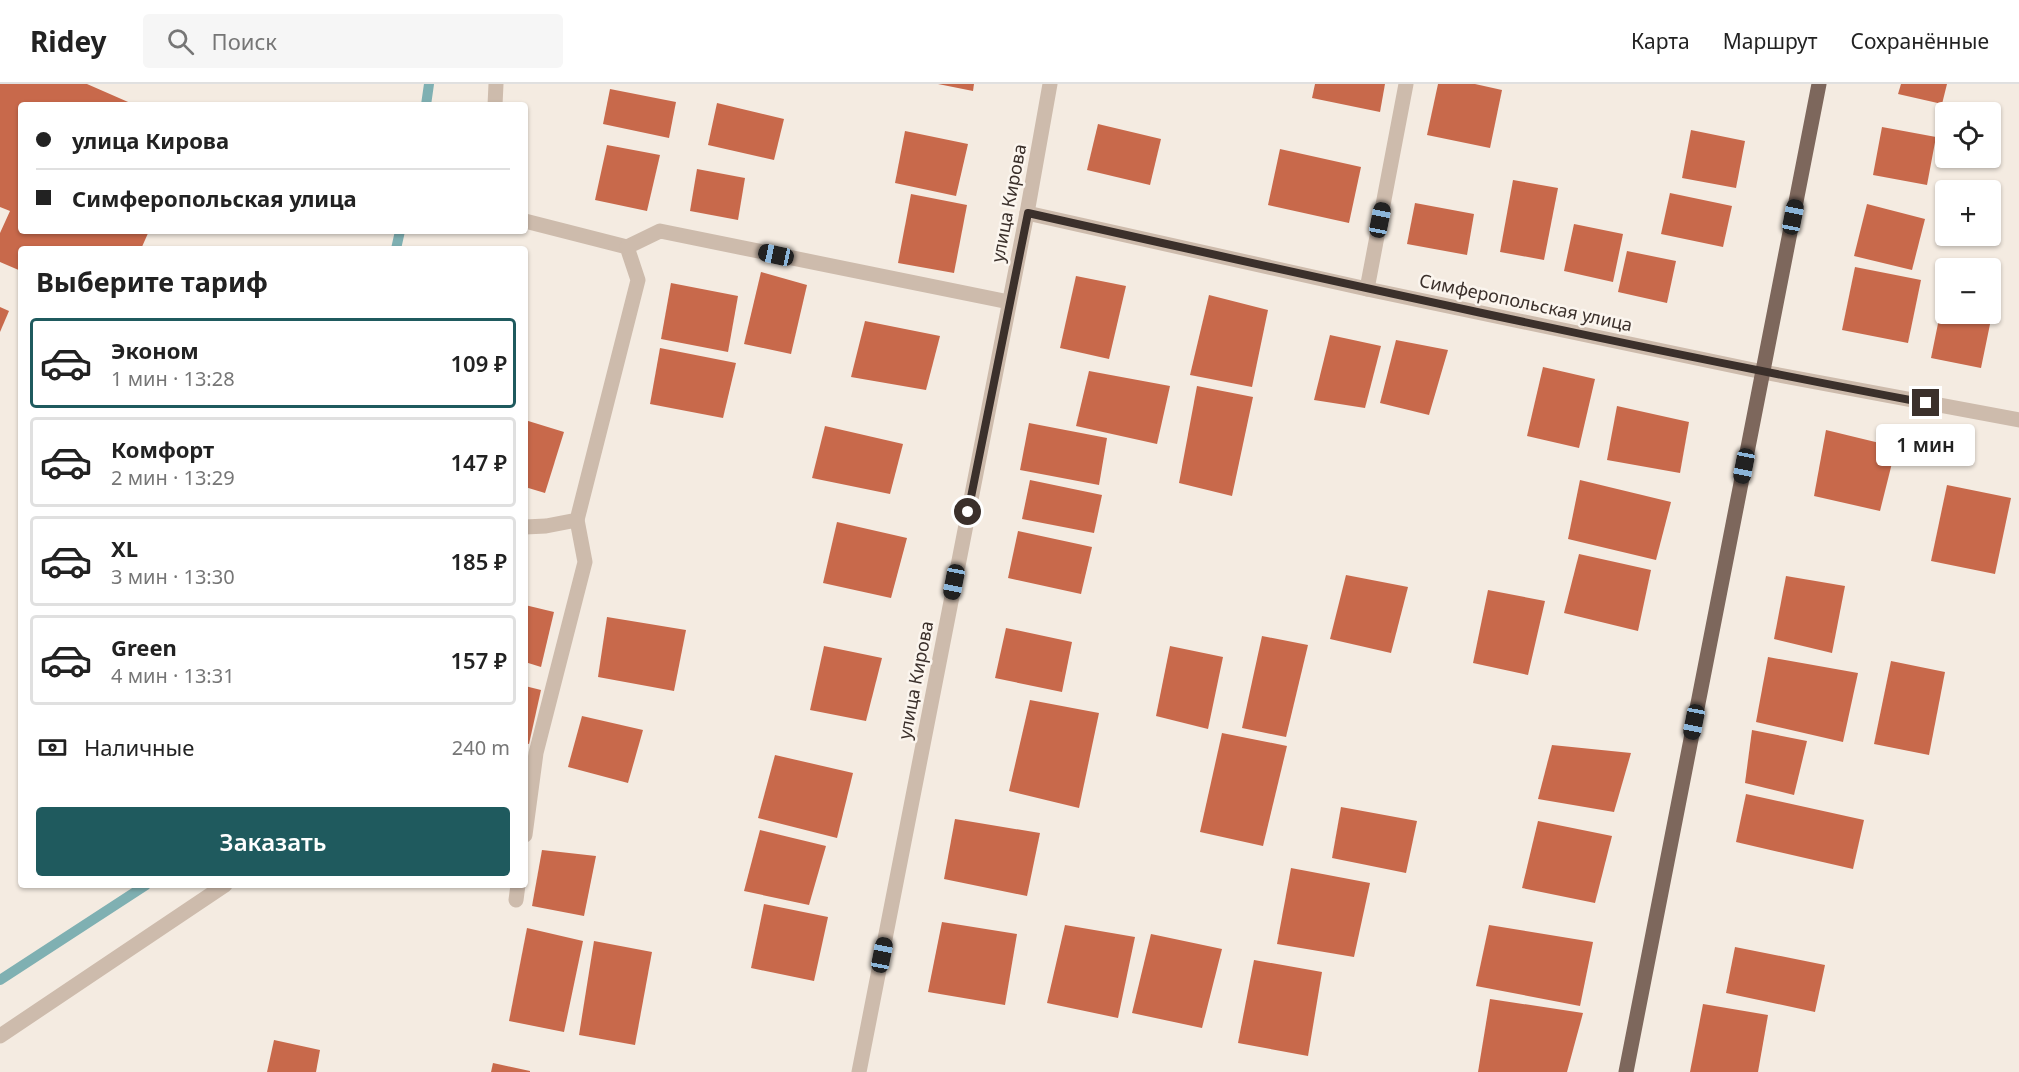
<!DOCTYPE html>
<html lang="ru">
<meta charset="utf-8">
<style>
:root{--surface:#fff;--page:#f6f6f6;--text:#222;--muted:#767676;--line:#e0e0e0;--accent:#1f5a5e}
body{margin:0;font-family:"Noto Sans",sans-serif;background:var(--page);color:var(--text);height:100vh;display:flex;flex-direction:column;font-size:22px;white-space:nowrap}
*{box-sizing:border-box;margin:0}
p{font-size:20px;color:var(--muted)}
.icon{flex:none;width:33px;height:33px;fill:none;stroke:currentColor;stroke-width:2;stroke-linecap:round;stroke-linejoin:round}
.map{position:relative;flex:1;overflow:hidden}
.drawer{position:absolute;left:18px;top:162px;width:510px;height:642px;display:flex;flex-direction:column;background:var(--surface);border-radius:6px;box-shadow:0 2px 4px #0004}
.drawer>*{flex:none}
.top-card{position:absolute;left:18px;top:18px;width:510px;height:132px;border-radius:6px;box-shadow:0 2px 4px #0004;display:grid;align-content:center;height:132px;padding:0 18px;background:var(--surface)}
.tools{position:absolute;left:1935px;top:18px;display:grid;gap:12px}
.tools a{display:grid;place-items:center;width:66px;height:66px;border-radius:6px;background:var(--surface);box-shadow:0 2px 4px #0004;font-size:30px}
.end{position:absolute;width:27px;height:27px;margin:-14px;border:8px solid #3b302b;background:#fff;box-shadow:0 0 0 3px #fff}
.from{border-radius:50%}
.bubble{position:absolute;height:42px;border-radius:6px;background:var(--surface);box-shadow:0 2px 4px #0004;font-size:20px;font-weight:600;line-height:42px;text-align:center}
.car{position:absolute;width:18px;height:36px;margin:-18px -9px;border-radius:8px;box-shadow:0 0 4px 2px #0007;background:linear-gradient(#222 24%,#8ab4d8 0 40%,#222 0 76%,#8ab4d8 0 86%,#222 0)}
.top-card b{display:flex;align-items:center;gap:21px;height:57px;font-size:22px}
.top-card b+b{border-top:2px solid var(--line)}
.top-card i{width:15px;height:15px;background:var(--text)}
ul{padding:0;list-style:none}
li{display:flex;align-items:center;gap:18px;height:90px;margin:0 12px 9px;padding:0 6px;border:3px solid var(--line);border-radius:6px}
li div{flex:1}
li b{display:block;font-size:22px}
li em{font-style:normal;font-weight:600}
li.selected{border-color:var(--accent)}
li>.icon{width:54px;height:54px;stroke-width:1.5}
h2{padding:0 18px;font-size:27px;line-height:72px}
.pay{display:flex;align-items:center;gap:15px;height:66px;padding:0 18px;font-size:22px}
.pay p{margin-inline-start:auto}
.primary-button{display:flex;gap:12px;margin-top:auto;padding:12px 18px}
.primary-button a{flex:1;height:69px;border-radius:6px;background:var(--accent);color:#fff;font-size:24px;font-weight:600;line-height:69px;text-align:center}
header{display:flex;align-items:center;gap:36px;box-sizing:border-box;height:84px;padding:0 30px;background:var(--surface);border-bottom:2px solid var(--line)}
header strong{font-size:28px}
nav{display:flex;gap:33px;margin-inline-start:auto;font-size:21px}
.search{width:420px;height:54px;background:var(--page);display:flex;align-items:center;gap:15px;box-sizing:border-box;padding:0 21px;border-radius:6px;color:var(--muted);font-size:22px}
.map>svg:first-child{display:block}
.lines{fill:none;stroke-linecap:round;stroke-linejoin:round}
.stream{stroke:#7fb0b2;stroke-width:10}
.building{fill:#c8694b}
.minor{stroke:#cdbbac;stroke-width:15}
.major{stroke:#7d675c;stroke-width:15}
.route{stroke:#3b302b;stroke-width:8}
.labels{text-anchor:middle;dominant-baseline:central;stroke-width:5;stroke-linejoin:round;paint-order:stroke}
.street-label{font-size:18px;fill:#3b302b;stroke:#fbf5ee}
</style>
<header>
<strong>Ridey</strong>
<div class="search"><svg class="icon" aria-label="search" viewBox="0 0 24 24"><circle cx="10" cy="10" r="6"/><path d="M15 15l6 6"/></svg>Поиск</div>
<nav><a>Карта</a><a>Маршрут</a><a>Сохранённые</a></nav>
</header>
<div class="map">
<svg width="2019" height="988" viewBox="0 0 2019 988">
<rect width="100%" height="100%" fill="#f4ebe1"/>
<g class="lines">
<g class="stream">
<path d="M426,21l3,-21"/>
<path d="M396,165l4,-18"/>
<path d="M0,896l146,-95"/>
</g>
</g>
<g class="building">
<path d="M0,0h87l48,21h-114v126h128l-8,18h-120v22l-21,-9v-29l10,-22 -10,-4z"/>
<path d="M938,0h36l-1,7z"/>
<path d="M1315,0h70l-5,28 -68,-14z"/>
<path d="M1438,0h37l27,6 -12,58 -63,-13z"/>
<path d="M1901,0h46l-5,20 -44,-10z"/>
<path d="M610,5l66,13 -7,36 -66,-14z"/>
<path d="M717,19l67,16 -10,41 -66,-15z"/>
<path d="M1098,40l63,15 -11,46 -63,-15z"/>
<path d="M1882,43l54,10 -9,48 -54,-10z"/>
<path d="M1691,46l54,11 -9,47 -54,-10z"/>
<path d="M905,47l63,13 -12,52 -61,-13z"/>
<path d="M607,61l53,10 -13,56 -52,-11z"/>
<path d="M1280,65l81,18 -12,56 -81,-18z"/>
<path d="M697,85l48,9 -7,42 -48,-9z"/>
<path d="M1513,96l45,8 -14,72 -44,-8z"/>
<path d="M1670,109l62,13 -9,41 -62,-13z"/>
<path d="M911,110l56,11 -13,68 -56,-10z"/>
<path d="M1415,119l59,11 -7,41 -60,-11z"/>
<path d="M1867,120l58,15 -13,51 -58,-14z"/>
<path d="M1574,140l49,10 -10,48 -49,-11z"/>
<path d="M1627,167l49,10 -9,42 -49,-11z"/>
<path d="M1855,183l66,13 -13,63 -66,-13z"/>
<path d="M761,188l46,13 -16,69 -47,-10z"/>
<path d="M1076,192l50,10 -17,73 -49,-11z"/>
<path d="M671,199l67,13 -10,56 -67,-13z"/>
<path d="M1944,210l2,20h44v-20l6,1 -15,73 -50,-10z"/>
<path d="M1209,211l59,15 -16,77 -62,-12z"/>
<path d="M0,223l9,4 -9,21z"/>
<path d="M865,237l75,15 -14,54 -75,-13z"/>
<path d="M1330,251l51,11 -16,62 -51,-8z"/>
<path d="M1396,256l52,10 -19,65 -49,-12z"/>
<path d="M660,264l76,15 -13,55 -73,-14z"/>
<path d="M1543,283l52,12 -16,69 -52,-12z"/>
<path d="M1089,287l81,15 -13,58 -81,-18z"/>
<path d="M1197,302l56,11 -21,99 -53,-13z"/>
<path d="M1617,322l72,16 -9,51 -73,-13z"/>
<path d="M525,336l39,12 -19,61 -20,-6z"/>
<path d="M1029,339l78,15 -8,47 -79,-15z"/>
<path d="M825,342l78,18 -13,50 -78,-16z"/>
<path d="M1826,346l70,17 -16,64 -66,-15z"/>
<path d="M1030,396l72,15 -8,38 -72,-14z"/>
<path d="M1580,396l91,22 -15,58 -88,-21z"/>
<path d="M1947,401l64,13 -16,76 -64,-13z"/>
<path d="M837,438l70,16 -16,60 -68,-15z"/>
<path d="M1018,447l74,16 -11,47 -73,-16z"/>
<path d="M1579,470l72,16 -13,61 -74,-18z"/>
<path d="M1346,491l62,12 -17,66 -61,-14z"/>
<path d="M1786,492l59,10 -13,67 -58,-14z"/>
<path d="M1488,506l57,11 -17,74 -55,-12z"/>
<path d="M525,521l29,7 -13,55 -16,-5z"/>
<path d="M607,533l79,13 -12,61 -76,-14z"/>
<path d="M1006,544l66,14 -10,50 -67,-14z"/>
<path d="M1262,552l46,9 -22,92 -44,-9z"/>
<path d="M824,562l58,12 -16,63 -56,-11z"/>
<path d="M1170,562l53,11 -15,72 -52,-13z"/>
<path d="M1768,573l90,16 -15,69 -87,-20z"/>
<path d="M1891,577l54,11 -16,83 -55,-11z"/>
<path d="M525,602l16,4 -12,54 -4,-1z"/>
<path d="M1030,616l69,13 -20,95 -70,-17z"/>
<path d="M582,632l61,14 -15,53 -60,-16z"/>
<path d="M1752,646l55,11 -13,54 -49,-12z"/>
<path d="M1222,649l65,13 -24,100 -63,-14z"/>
<path d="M1552,661l79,8 -17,59 -76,-13z"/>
<path d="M775,671l78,18 -16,65 -79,-20z"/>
<path d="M1746,710l118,26 -11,49 -117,-27z"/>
<path d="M1341,723l76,14 -11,52 -74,-15z"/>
<path d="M955,735l85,14 -13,63 -83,-17z"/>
<path d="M1538,737l74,15 -17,67 -73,-15z"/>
<path d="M760,746l66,16 -17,59 -65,-14z"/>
<path d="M542,766l54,6 -12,60 -52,-10z"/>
<path d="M1291,784l79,15 -16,74 -77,-13z"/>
<path d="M764,820l64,13 -14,64 -63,-13z"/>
<path d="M942,838l75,12 -12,71 -77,-13z"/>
<path d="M1065,841l70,12 -17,81 -71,-15z"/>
<path d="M1489,841l104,17 -13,64 -104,-20z"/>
<path d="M527,844l56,13 -19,91 -55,-11z"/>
<path d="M1151,850l71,15 -20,79 -70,-15z"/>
<path d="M594,857l58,11 -17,93 -56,-10z"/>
<path d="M1735,863l90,18 -10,47 -89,-19z"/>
<path d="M1254,876l68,12 -14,84 -70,-13z"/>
<path d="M1490,915l93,14 -16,59h-89z"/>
<path d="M1703,920l65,11 -10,57h-68z"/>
<path d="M274,956l46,10 -4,22h-49z"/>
<path d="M493,979l37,8v1h-39z"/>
</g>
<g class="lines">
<g class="minor">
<path d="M495,21l1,-21"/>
<path d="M1027,129l340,76 396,83 256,48"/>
<path d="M525,137l102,26 11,33 -61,240 -31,6 -21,1"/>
<path d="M627,163l33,-16 349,71"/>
<path d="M1367,205l39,-205"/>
<path d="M525,751l11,-82 49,-191 -8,-42"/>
<path d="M516,816l2,-15"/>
<path d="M0,952l225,-151"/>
<path d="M859,988l168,-859 23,-129"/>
</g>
<path class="major" d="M1626,988l193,-988"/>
</g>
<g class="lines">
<path class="route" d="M968,428l60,-299c298,67 597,133 898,190"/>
</g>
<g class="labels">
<g class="street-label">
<text transform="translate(1008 119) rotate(-79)">улица Кирова</text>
<text transform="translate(1526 218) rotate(12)">Симферопольская улица</text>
<text transform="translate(915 596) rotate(-79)">улица Кирова</text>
</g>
</g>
</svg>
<div class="tools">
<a><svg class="icon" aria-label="locate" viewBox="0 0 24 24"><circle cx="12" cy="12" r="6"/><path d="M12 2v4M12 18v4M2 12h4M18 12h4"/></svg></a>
<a>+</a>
<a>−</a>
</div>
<i class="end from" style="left:968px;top:428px"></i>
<i class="end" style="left:1926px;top:319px"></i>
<div class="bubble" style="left:1876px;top:340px;width:99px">1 мин</div>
<i class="car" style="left:1793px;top:133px;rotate:11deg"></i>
<i class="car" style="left:1380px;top:136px;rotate:11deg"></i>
<i class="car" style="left:776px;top:171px;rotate:282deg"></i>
<i class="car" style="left:1744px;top:382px;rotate:191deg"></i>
<i class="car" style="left:954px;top:498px;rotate:191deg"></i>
<i class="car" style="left:1694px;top:638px;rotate:191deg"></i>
<i class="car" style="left:882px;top:871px;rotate:11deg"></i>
<div class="top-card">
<b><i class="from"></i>улица Кирова</b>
<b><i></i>Симферопольская улица</b>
</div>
<section class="drawer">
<h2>Выберите тариф</h2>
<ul>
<li class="selected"><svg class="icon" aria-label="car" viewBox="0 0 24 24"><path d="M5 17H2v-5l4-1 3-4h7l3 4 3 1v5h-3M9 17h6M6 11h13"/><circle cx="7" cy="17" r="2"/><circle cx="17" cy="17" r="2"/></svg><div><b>Эконом</b><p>1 мин · 13:28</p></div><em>109 ₽</em></li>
<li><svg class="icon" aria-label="car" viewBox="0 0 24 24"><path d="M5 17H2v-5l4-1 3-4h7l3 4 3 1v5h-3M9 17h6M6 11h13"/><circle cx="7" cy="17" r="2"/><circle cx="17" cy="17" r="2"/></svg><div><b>Комфорт</b><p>2 мин · 13:29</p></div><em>147 ₽</em></li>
<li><svg class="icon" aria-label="car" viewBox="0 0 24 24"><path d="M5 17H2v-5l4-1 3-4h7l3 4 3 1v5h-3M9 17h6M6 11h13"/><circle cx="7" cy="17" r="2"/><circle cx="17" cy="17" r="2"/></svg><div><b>XL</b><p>3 мин · 13:30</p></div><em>185 ₽</em></li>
<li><svg class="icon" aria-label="car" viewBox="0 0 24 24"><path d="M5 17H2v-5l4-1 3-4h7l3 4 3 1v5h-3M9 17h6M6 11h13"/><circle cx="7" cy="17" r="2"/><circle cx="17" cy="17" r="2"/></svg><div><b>Green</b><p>4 мин · 13:31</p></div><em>157 ₽</em></li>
</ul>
<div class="pay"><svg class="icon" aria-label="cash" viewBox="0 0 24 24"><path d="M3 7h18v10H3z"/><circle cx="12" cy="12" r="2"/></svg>Наличные<p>240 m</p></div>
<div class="primary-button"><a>Заказать</a></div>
</section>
</div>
